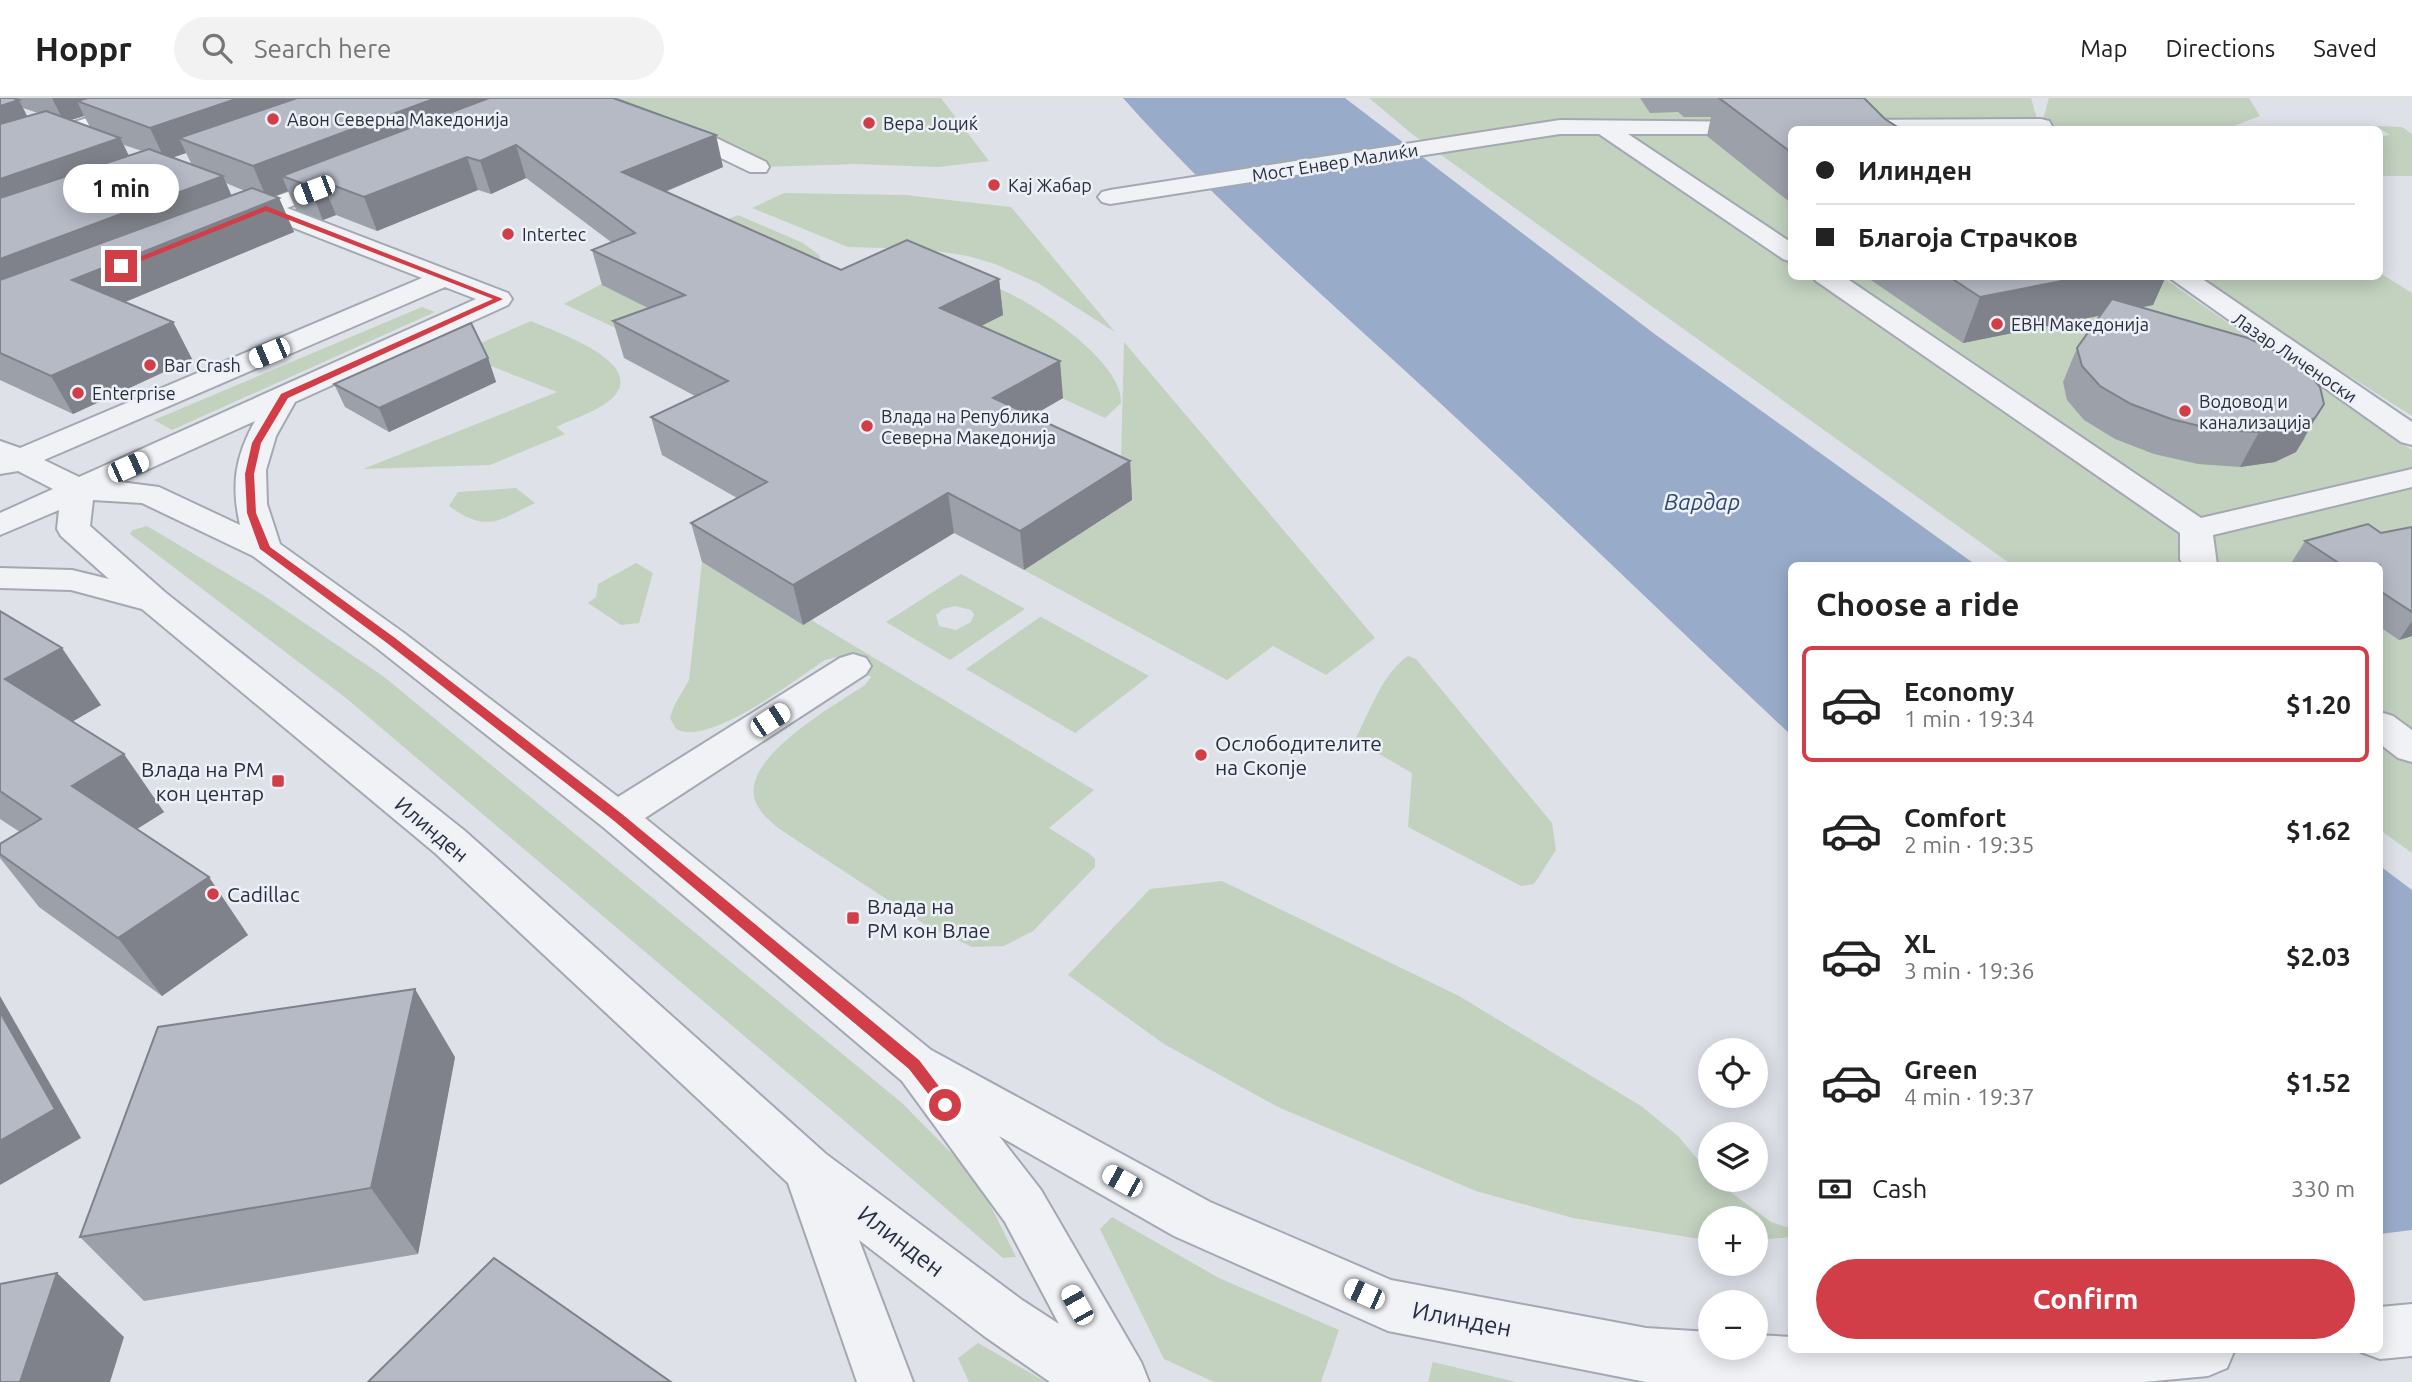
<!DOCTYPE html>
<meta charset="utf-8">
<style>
:root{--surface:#fff;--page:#f2f2f2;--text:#222;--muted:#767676;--line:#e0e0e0;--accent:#d23e48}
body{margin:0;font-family:Ubuntu,sans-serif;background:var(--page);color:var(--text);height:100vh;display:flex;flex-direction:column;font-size:26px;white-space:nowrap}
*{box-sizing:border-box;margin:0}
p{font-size:23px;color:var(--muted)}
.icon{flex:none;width:38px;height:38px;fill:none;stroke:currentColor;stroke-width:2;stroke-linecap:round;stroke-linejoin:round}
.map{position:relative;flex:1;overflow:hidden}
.details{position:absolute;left:1788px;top:464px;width:595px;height:791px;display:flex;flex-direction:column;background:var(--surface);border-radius:10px;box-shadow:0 4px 18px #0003}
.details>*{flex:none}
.hud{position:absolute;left:1788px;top:28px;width:595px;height:154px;border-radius:10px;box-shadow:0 4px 18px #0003;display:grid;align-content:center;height:154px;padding:0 28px;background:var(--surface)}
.buttons{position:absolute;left:1698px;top:940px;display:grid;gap:14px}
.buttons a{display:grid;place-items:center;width:70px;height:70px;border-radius:50%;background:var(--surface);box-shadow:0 4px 18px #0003;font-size:35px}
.end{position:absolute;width:32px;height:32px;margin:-16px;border:9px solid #d23e48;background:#fff;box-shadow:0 0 0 4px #fff}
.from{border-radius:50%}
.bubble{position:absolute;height:49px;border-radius:24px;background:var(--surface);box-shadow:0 4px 18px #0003;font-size:23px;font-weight:700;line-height:49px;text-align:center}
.car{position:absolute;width:21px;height:42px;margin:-21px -10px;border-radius:9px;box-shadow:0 0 5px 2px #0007;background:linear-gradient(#fff 24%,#345 0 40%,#fff 0 76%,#345 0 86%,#fff 0)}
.hud b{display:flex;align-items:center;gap:24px;height:66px;font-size:26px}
.hud b+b{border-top:2px solid var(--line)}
.hud i{width:18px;height:18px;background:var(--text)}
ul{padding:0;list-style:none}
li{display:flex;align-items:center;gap:21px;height:116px;margin:0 14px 10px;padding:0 14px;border:4px solid transparent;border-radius:10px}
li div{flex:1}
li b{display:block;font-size:26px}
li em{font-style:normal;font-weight:700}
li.current{border-color:var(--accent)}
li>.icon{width:63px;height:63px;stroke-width:1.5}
h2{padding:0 28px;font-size:32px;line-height:84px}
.pay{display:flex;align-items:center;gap:18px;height:77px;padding:0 28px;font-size:26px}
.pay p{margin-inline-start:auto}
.button{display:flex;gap:14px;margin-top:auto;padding:14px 28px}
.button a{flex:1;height:80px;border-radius:42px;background:var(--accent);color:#fff;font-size:28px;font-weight:700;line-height:80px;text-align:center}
header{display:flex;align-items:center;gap:42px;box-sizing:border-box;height:98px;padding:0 35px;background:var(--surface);border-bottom:2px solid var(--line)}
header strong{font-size:33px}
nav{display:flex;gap:38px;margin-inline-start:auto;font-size:24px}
.search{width:490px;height:63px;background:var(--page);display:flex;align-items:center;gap:18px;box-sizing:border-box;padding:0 24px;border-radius:38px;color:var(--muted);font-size:26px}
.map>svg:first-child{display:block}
.green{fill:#c2d2bf;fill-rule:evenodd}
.water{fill:#98acca}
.pier{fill:#dee1e8}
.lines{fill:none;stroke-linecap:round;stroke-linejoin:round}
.minor-casing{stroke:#a3a8b2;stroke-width:4}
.minor{fill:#f1f2f6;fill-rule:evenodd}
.wall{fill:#9ca0a9;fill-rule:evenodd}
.shaded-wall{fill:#7f828a}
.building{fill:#b5bac5;stroke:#7f828a;stroke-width:2}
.route{fill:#d23e48}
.poi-dot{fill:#d23e48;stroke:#edf0f6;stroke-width:2.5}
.labels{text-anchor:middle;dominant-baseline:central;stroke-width:5;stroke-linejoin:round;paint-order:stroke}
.far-poi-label{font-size:18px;fill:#272e3f;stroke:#edf0f6;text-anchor:start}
.far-street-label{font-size:18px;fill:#272e3f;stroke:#edf0f6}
.poi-label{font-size:21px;fill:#272e3f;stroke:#edf0f6;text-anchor:start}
.street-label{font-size:21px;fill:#272e3f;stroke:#edf0f6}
.water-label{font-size:23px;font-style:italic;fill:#304974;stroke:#edf0f6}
.near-street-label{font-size:24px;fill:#272e3f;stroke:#edf0f6}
</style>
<header>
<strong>Hoppr</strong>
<div class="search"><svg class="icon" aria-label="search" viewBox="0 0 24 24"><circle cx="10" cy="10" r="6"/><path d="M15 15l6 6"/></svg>Search here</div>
<nav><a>Map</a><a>Directions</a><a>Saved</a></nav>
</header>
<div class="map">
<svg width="2412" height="1284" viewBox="0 0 2412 1284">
<rect width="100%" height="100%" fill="#dee1e8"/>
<g class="green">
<path d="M593,0h348l48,63 -51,6 -83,-3 -97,3z"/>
<path d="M1369,0h662l9,31 -248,1v146l370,1 250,173v403l-32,-23v-265h-368l-600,-431z"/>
<path d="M2049,0h200l11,18 -26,10 2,4h-192l-3,-4z"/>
<path d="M2376,28l26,1 10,7v42h-32v-40l10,-1z"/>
<path d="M784,95l121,2 106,12 104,125 -77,-49 -43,-19 -27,-8 -46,-7 -74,-2 -96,-39z"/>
<path d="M738,117l65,28 16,12 2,6 -142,63 -27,21 -88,-41 130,-69z"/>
<path d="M860,164c32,6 63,12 95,18 13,3 29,4 42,8 35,13 127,74 124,115l-16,15 -145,-67 -36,4 78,-41 -162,-44z"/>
<path d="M2380,175l32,20v123l-143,-91 -68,-48 179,-1z"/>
<path d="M422,209l13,5 -263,118 -18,-10z"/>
<path d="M531,223c24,11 123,43 78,80 -14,11 -36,18 -53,26l9,7 -75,31 -127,4 194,-77 -99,-39z"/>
<path d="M1124,244l251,296 -49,37 -53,-29 -46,34 -203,-110 107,-69 -10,-41z"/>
<path d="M516,390l19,15c-37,18 -49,30 -86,3l9,-14z"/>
<path d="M147,428l113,67 123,83 519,427 76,77 38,77 -13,1 -122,-106 -535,-454 -216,-164 3,-4z"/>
<path d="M702,464l101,63 8,-5 283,170 -45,38 41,26 5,5v8l-62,64 -29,15 -32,1 -43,-20 -151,-99c-6,-6 -15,-12 -19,-20 -31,-44 78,-104 106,-123l6,-8 -34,-20 -12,3c-29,19 -116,87 -149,69l-6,-11 4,-12 15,-26z"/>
<path d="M636,465l17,10 -14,50 -18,2 -33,-22 8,-6 2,-13z"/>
<path d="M961,476l64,35 -75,51 -64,-38zM955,508l16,4 3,4 -3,8 -15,8 -17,-4 -3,-11 7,-6z"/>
<path d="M1040,519h1l108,59 -74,57 -109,-64z"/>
<path d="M1408,558l8,3 136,164 4,27 -22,34 -13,2 -113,-59 4,-54 -57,-33c14,-27 27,-66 53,-84z"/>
<path d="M1222,783l237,115 182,110 37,30 32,38v6h4l57,42 21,7v8l-37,3v-22h-45v21l-17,-1 -120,-20 -97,-27 -198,-84 -114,-63 -96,-69 82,-86z"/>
<path d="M1112,1119l107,61 120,52 -18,52h-107l-50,-23 -64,-130z"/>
<path d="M978,1245l68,39h-77l-11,-24z"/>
<path d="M1433,1263v1l83,20h-88z"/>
</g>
<g class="water">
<path d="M1123,0h222l311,237 320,230h-184v171c-118,-111 -234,-224 -353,-334 -107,-99 -219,-195 -316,-304z"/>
<path d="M2380,768l32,24v428l-32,-30z"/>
</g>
<path class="pier" d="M2412,1132v92l-32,-29v-59z"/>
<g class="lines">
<defs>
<g id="minor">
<path d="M149,0h31l-3,4 -177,58v-14z"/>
<path d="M582,0h30l98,37 56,27 3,5 -3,5h-16l-56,-27 -108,-43z"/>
<path d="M2041,21l8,2 3,5 -3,4h-213l-2,-3 3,-5 8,-2z"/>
<path d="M1560,22l208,2 3,5 -3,5 -8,2h-132l164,109v19l-9,-3 -184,-125h-39l-450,70 -8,-2 -4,-5 4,-5 8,-2z"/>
<path d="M340,75l8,2 4,5 -4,5 -61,23 221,85 4,6 -4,6 -213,97 -19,34 -10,34 1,34 13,40 124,89 214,164 222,-139 13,-4 13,4 5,8 -5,8 -221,144 286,232 279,152 181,78 255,48 64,4v16h45v-13l37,2v12h443l-8,19 -19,8 -64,6h-498l-258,-51 -214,-95 -175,-100 42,54 100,172 8,20h-99l-66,-46 -125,-96 54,142h-56l-69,-199 -353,-330 -293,-244 -71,-19 -71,-2v-20l72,2 37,9 -48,-43 -4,-7 2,-19 -59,25v-22l53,-24 -35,-18 -18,3v-33l20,7 402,-170 -156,-61 -33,11 -9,-2 -3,-5 3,-5 21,-8 -3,-4 4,-5 8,-2 12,3zM445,189l31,12 -397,178 -35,-17zM255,323c-20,36 -24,64 -15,104l-81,-38 -39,-5zM93,402l49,3 111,53 125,93 225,178 299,254 103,141 54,102 -37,-24 -196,-146 -361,-323 -299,-238 -76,-67z"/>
<path d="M1812,178h31l358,242 211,-49v18l-199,48 4,30h-34l-3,-6v-26l-364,-252z"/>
<path d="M2167,178h31l214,146v23l-11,-3z"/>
<path d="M2380,614l13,4 19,14v32l-14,-4 -18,-14z"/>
<path d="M2412,1206v52l-32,3 -19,-7 -1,-3h20v-42z"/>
</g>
</defs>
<use href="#minor" class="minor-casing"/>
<use href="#minor" class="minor"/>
</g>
<g class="wall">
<path d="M0,0h613l110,69 -58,25 176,78 158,9 4,36 -22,11 82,72 -31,18 98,45 2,39 -108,70 -70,-37 -151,92 -101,-63 -11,-39 46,-25 -75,-43 -11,-38 44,-21 -71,-38 -11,-37 35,-13 -46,-23 -10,-35 19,-8 -85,-64 -35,16 -13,-4 -101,41 -41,-16 -13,5 -27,-10 -8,-19 -13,5 4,2 15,34 -169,70 48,20 19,37 -119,55 -73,-34zM23,10l15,5 -11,3zM84,18l6,11 -19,-7zM124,47l18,6 -13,5zM186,55l6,12 -20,-7zM226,85l19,8 -14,5z"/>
<path d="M1640,0h224l-72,32v74l-85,-68 4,-19h-27l-6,-5 -28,1z"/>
<path d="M1865,178h301l-13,29 -12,2 164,131 -9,14 -21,10 -35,5 -42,-3 -44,-10 -39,-15 -31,-19 -17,-20 -4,-18 14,-34 23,-33 -137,28z"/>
<path d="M488,260l8,24 -107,50 -44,-25 -11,-23z"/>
<path d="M2412,429v109l-13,4 -19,-13v-62h-90l15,-24 76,-8z"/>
<path d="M0,513l101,94 -28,16 91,91 -27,17 111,106 -86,61 -123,-89 -39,-49v-14l20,-12 -20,-13z"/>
<path d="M455,959l-37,197 -274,47 -64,-64z"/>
</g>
<g class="shaded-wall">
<path d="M52,0h88l-63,3 7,15 -20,6z"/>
<path d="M239,0h104l-164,40 7,15 -21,7 -15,-32z"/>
<path d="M436,0h93l-247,78 6,15 -21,8 -14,-33z"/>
<path d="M19,2l16,32 -35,12v-38z"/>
<path d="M716,37l7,32 -93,39 -8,-34z"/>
<path d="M120,40l16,33 -136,48v-40z"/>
<path d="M516,47l10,33 -35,16 -11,-33z"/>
<path d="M467,59l11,33 -101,41 -13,-34z"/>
<path d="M223,78l15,34 -238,92v-43z"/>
<path d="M322,83l14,34 -13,5 -14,-34z"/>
<path d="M279,100l15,34 -203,84 -19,-36z"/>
<path d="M2087,178h79l-13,29 -190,38 17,-46z"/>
<path d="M999,181l4,36 -58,29 -5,-36z"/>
<path d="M173,224l19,37 -119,55 -22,-38z"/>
<path d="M488,260l8,24 -107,50 -10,-24z"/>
<path d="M1060,263l3,37 -66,38 -4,-38z"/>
<path d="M2324,306l-28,48 -21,10 -35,5 19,-35z"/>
<path d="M1130,363l2,39 -108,70 -4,-39z"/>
<path d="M948,395l6,40 -151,92 -10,-40z"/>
<path d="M2412,523v15l-13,4z"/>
<path d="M62,550l39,57 -55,32 -41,-58z"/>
<path d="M124,656l40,58 -51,32 -41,-58z"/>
<path d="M209,779l39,58 -86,61 -44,-58z"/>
<path d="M415,891l40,68 -37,197 -47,-66z"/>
<path d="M0,898l81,142 -81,47z"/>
<path d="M57,1175l67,64 -14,45h-90z"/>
</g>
<g class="building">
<path d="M0,0h13l6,2 -19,6z"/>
<path d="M88,0h151l-89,30 -73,-27z"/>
<path d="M297,0h139l-183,68 -74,-28z"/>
<path d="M489,0h124l103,37 -94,37 219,98 66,-30 92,39 -59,29 120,53 -67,37 137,63 -110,70 -72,-38 -155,92 -102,-62 76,-41 -116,-65 77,-36 -115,-60 72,-26 -93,-45 43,-17 -119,-88 -36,16 -13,-4 -103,40 -42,-16 -13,5 -27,-10z"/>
<path d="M1719,0h145l21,21 17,11h-110v23z"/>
<path d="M46,13l74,27 -120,41v-55z"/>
<path d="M149,51l74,27 -223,83v-61z"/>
<path d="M252,90l27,10 -207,82 101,42 -122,54 -51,-23v-73z"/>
<path d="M1948,178h139l-107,21z"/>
<path d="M2112,201l136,39 32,15 25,16 15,18 4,17 -9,14 -21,10 -35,4 -43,-2 -45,-11 -40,-15 -31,-18 -18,-20 -5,-18z"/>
<path d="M471,225l17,35 -109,50 -45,-24z"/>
<path d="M2368,426l13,9 31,-6v85l-32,-21v-26h-38l-37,-24z"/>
<path d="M0,513l62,37 -57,31 119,75 -52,32 137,91 -91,61 -118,-84v-10l41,-25 -41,-28z"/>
<path d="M415,891l-44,199 -291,49 78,-210z"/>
<path d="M0,914l55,97 -55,32z"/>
<path d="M494,1160l177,124h-303z"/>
<path d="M57,1175l-37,109h-20v-98z"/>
</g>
<path class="route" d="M266,108l237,93 -215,99 -27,45 -7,31 2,39 14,34 125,91 227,176 297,246 31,41v8h-10l-31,-40 -296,-249 -226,-177 -127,-94 -13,-36 -2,-39 7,-31 29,-49 212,-95 -227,-88 -142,57 -7,-2z"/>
<g class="poi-dot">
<circle cx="273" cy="21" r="7"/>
<circle cx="869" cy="25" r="7"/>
<circle cx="994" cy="87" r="7"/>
<circle cx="508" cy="136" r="7"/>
<circle cx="1997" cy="226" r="7"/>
<circle cx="150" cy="267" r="7"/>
<circle cx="78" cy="295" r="7"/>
<circle cx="2185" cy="313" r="7"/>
<circle cx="867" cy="328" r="7"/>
<circle cx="1201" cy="657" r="7"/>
<rect x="271" y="676" width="14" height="14" rx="3.5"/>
<circle cx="213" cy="796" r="7"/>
<rect x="846" y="813" width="14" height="14" rx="3.5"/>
</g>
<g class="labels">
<g class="far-poi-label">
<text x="287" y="21">Авон Северна Македонија</text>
<text x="883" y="25">Вера Јоциќ</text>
<text x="1008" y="87">Кај Жабар</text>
<text x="522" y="136">Intertec</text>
<text x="2011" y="226">ЕВН Македонија</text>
<text x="164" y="267">Bar Crash</text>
<text x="92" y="295">Enterprise</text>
<text x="2199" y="303">Водовод и<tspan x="2199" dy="21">канализација</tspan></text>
<text x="881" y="318">Влада на Република<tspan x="881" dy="21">Северна Македонија</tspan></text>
</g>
<g class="far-street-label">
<text transform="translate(1335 64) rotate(-9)">Мост Енвер Малиќи</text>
<text transform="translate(2295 259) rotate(34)">Лазар Личеноски</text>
</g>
<g class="poi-label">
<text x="1215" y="645">Ослободителите<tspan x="1215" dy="24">на Скопје</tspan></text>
<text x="264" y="671" text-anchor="end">Влада на РМ<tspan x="264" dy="24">кон центар</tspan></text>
<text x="227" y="796">Cadillac</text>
<text x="867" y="808">Влада на<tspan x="867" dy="24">РМ кон Влае</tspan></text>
</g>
<g class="street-label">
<text transform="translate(432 731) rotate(40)">Илинден</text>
</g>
<g class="water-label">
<text x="1702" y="403">Вардар</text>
</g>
<g class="near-street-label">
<text transform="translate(901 1143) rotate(37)">Илинден</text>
<text transform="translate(1462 1221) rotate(11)">Илинден</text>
</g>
</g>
</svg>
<div class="buttons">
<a><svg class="icon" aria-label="locate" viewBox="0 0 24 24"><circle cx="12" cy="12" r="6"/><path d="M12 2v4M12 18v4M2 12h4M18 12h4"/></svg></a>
<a><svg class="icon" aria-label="layers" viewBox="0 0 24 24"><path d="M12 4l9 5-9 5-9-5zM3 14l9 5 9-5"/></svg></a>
<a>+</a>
<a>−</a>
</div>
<i class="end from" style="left:945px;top:1007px"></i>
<i class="end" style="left:121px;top:168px"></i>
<div class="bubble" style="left:63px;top:66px;width:116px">1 min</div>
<i class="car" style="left:314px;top:92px;rotate:249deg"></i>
<i class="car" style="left:269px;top:255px;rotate:247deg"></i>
<i class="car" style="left:128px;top:369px;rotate:66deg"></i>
<i class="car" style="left:770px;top:622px;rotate:57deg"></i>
<i class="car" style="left:1122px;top:1083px;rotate:299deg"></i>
<i class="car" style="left:1364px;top:1196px;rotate:294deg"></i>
<i class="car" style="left:1077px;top:1207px;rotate:331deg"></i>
<div class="hud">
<b><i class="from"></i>Илинден</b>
<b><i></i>Благоја Страчков</b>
</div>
<section class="details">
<h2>Choose a ride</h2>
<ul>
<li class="current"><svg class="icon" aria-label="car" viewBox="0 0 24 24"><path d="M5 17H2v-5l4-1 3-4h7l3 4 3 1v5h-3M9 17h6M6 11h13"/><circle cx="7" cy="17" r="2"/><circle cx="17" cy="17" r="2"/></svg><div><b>Economy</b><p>1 min · 19:34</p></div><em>$1.20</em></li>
<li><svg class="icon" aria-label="car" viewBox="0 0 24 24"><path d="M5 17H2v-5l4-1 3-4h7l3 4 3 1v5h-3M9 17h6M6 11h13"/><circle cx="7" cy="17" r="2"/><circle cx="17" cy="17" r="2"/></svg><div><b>Comfort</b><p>2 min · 19:35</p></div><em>$1.62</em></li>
<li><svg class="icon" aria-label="car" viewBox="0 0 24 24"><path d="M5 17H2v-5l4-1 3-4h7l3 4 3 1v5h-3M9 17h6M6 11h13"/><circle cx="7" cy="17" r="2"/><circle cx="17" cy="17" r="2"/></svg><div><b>XL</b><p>3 min · 19:36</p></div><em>$2.03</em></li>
<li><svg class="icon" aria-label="car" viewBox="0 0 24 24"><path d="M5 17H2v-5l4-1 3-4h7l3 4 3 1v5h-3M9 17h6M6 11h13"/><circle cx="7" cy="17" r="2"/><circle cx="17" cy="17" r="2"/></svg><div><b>Green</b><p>4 min · 19:37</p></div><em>$1.52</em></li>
</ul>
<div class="pay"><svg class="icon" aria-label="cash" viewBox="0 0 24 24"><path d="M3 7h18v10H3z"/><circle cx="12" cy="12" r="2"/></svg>Cash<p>330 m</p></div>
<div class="button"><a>Confirm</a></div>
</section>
</div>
